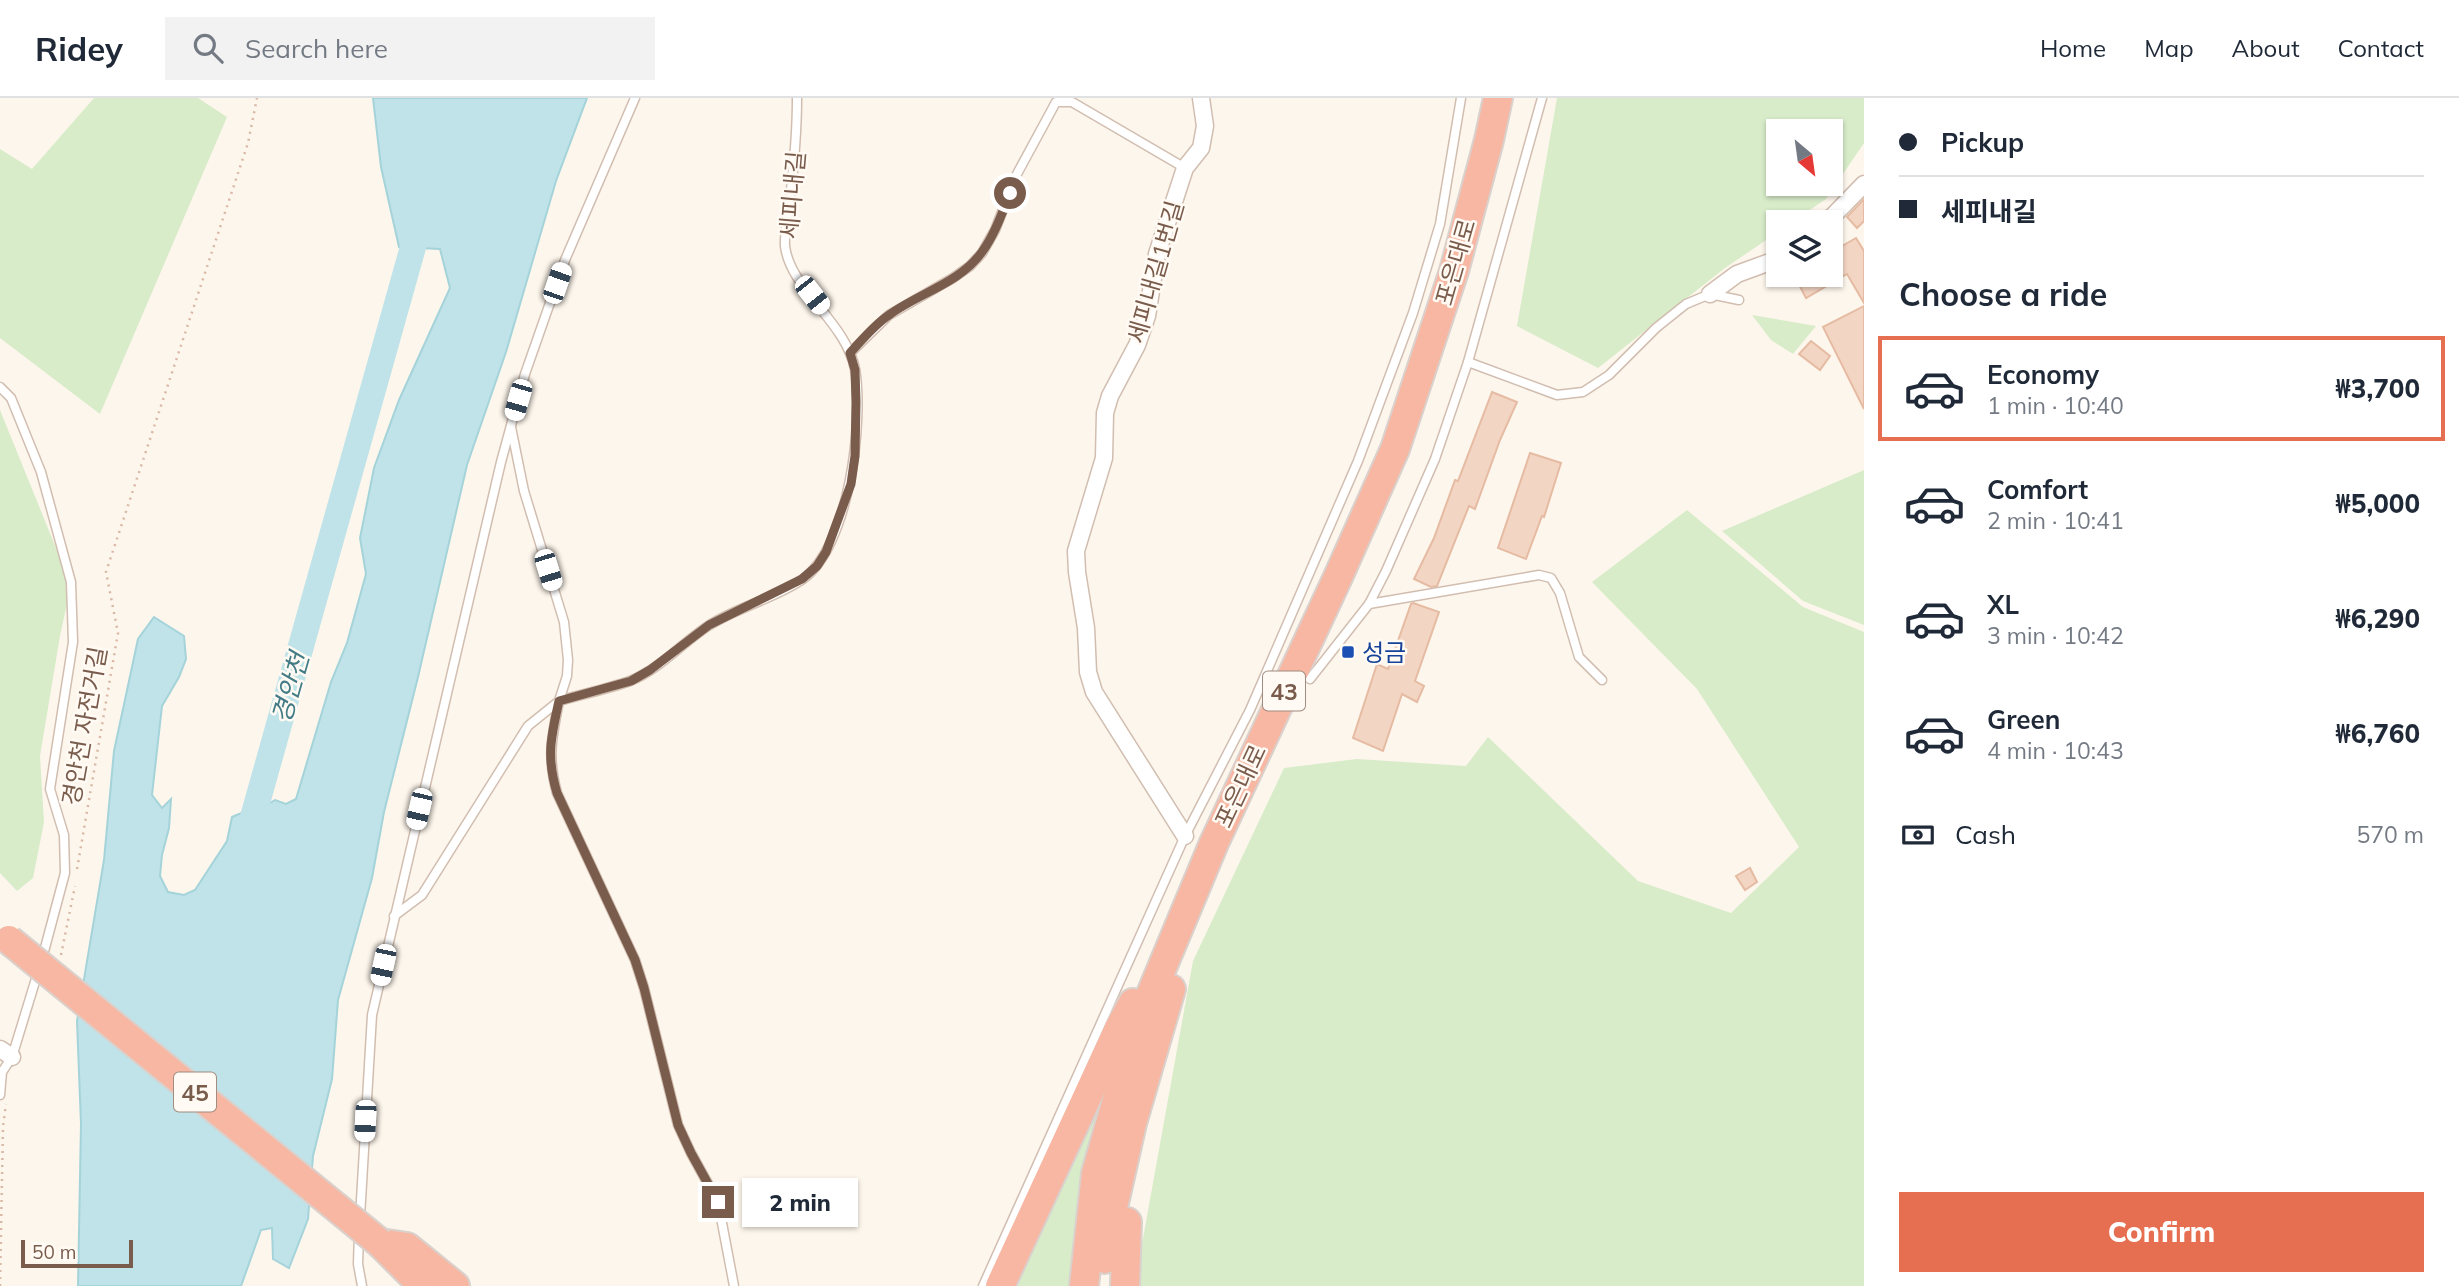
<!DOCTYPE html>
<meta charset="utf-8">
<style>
:root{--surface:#fff;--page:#f2f2f3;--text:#1f2937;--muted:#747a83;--line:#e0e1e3;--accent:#e76f51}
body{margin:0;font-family:Mulish,"Noto Sans KR",sans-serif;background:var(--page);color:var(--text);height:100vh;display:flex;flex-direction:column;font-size:26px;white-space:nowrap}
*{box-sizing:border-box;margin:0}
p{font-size:23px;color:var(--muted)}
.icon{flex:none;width:38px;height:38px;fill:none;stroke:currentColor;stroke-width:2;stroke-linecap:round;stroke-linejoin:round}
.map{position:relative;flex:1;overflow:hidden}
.details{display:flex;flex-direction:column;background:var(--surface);width:595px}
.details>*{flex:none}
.banner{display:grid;align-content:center;height:154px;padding:0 35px;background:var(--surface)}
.needle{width:46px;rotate:151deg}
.tools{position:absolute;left:1766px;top:21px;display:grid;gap:14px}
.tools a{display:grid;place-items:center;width:77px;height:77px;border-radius:0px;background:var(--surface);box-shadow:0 2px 5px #0004;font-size:35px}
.scale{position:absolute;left:21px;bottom:18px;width:112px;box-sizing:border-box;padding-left:7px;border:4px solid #7a5c4d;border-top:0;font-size:19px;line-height:24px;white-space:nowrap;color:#7a5c4d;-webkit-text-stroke:5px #fffaf3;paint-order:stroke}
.end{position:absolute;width:32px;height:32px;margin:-16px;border:9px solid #7a5c4d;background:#fff;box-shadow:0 0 0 4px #fff}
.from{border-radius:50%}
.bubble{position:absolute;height:49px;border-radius:0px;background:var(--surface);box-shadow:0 2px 5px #0004;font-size:23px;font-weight:800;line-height:49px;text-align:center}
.car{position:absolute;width:21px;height:42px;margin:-21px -10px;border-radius:9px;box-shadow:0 0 5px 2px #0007;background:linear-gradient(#fff 24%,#345 0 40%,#fff 0 76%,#345 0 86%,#fff 0)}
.banner b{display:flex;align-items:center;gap:24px;height:66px;font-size:26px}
.banner b+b{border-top:2px solid var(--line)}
.banner i{width:18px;height:18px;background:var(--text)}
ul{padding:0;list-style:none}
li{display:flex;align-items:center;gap:21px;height:105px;margin:0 14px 10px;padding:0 21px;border:4px solid transparent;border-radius:0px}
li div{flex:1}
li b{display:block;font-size:26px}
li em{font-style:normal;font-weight:800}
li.active{border-color:var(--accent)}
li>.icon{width:63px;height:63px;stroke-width:1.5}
h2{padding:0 35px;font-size:32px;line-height:84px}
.pay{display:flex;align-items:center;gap:18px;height:77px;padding:0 35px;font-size:26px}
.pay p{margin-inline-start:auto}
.primary-button{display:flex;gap:14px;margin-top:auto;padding:14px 35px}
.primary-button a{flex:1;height:80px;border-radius:0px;background:var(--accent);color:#fff;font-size:28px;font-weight:800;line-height:80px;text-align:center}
header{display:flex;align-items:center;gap:42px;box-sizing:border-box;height:98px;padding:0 35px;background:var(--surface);border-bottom:2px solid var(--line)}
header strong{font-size:33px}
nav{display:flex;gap:38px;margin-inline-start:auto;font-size:24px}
.search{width:490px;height:63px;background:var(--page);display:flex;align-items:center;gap:18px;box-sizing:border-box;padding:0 24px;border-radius:0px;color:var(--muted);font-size:26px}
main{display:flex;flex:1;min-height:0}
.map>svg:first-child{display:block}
.green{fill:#d8ecc9;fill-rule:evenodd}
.water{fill:#bfe3e8;stroke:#a5d3da;stroke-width:2}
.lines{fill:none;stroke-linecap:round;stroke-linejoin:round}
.river{stroke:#bfe3e8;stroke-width:26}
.building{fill:#f3d5c3;stroke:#e6bba3;stroke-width:2}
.lane-casing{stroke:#d1beb0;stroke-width:11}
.street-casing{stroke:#d1beb0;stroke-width:19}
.highway-casing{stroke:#dad1cd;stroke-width:32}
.path{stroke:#d9b8a5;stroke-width:2.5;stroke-dasharray:2 5;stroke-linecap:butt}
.lane{stroke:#fff;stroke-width:8}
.street{stroke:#fff;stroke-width:16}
.highway{stroke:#f7b7a3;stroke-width:28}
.highway-bridge-casing{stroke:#dad1cd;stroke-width:32;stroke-linecap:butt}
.highway-bridge{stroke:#f7b7a3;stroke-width:28}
.route{stroke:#7a5c4d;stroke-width:9}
.transit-dot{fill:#1a4fb4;stroke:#fffaf3;stroke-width:2.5}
.labels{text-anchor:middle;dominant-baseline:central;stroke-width:5;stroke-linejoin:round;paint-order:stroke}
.shield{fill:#fffaf3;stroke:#a28b7f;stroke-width:2}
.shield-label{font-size:23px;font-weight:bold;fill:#7a5c4d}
.street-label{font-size:24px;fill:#7a5c4d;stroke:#fffaf3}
.transit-label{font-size:24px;fill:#164399;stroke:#fffaf3;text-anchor:start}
.water-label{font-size:26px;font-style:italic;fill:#437c86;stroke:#fffaf3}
</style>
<header>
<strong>Ridey</strong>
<div class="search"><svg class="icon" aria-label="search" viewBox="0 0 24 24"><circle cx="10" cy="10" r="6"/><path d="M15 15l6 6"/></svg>Search here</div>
<nav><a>Home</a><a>Map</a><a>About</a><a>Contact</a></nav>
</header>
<main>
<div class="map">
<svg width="1864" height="1188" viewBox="0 0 1864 1188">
<rect width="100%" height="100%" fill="#fdf6ec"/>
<g class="green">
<path d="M94,0h104l29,19 -127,297 -100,-76v-189l32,20z"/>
<path d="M1557,0h307v45l-38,56 -34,23h-14v10l-53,36 -127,100 -81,-42zM1830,33v53h-52v-53z"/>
<path d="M1752,217l64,11 -23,28 -22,-14z"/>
<path d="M0,312l71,175 -11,51 -20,120 4,66 -11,56 -16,13 -17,-18z"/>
<path d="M1864,372v155l-61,-24 -81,-70z"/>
<path d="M1687,412l116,97 61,25v654h-726v-20l55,-305 91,-193 73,-9 109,7 22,-29 150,144 93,32 68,-66 -102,-158 -105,-107z"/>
<path d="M1105,986l-31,155 -3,47h-60z"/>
</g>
<path class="water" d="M373,0h214l-31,83 -50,171 -39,113 -49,212 -34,135 -12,66 -34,122 -6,79 -19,77 -5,63 -19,49 -16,-9 -1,-31 -11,2 -20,56h-163l3,-162 -4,-103 27,-161 10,-109 24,-112 16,-22 30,19 2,23 -7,18 -17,29 -10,89 10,13 9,-9 -2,29 -7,27 -2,21 8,16 16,3 11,-5 32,-49 5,-24c14,-7 30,-8 43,-17l11,4 10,-5 35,-117 16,-39 19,-69 -6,-36 14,-70 25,-68 51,-112 -10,-39 -41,-2 -18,-80z"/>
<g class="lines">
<path class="river" d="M246,744l176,-627"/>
</g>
<g class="building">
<path d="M1864,101v22l-7,7 -10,-11z"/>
<path d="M1856,140l8,13v52l-17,-29 -41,24 -12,-23h36v-22z"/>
<path d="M1864,208v103l-41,-82z"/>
<path d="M1811,243l19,15 -10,14 -21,-16z"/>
<path d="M1492,294l25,10 -17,38 -25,69 -6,-3 -32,80 -6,1 -17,-8 20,-41 21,-58 3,1z"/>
<path d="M1530,355l31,10 -17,54 -2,-1 -16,43 -28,-11z"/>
<path d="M1413,505l26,9 -24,69 9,5 -7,16 -15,-8 -19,57 -30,-13 24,-74 11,5 23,-65z"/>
<path d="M1750,770l7,14 -12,8 -9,-14z"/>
</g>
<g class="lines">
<defs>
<g id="lane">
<path d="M850,255l39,-38 64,-37 17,-12 12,-13 13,-23 22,-56 39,-72h16l113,66"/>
<path d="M1468,264l89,33 26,-3 26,-17 47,-47 30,-24 24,-10 29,6"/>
<path d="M0,289l11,11 30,74 30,110 2,60 -23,147 14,46 1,38 -23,86"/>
<path d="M1369,506l170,-29 12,3 9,15 19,64 23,23"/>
<path d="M1310,581l59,-75 17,-33 49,-112 33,-97 74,-264"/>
<path d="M394,818l28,-21 106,-169 31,-25 8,-25 1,-16 -4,-38 -40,-131 -13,-64"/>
<path d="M0,997l2,-23 10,-15 26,-85"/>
<path d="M360,1119l12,-202 129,-553 24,-88 40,-114 70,-162"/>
<path d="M359,1135l-1,31 4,22"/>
<path d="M734,1188l-16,-84 -27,-49 -13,-28 -34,-137 -9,-28 -78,-167c-10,-37 -5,-56 2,-92 23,-7 49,-12 71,-20 30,-12 52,-38 78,-55 29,-19 66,-27 95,-47 46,-33 61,-157 52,-210 -9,-47 -65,-80 -70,-123 -1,-15 4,-33 5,-48 4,-33 7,-66 7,-100"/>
<path d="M983,1188l202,-450 65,-126 108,-249 55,-148 27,-89 21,-126"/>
</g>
<g id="street">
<path d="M1827,124l37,-38"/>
<path d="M1710,196l27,-20 41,-15"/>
<path d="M1185,738l-91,-144 -6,-20 -2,-44 -9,-56 -1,-21 28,-93 1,-45 5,-17 27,-51 10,-29 10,-62 28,-86 16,-20 4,-22 -4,-28"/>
<path d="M0,951l12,8"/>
</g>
<g id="highway">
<path d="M380,1145l27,4 48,39"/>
<path d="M382,1147l41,41"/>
<path d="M1105,1161l7,-47 20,-89 39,-134"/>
<path d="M1000,1188l118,-256 15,-27"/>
<path d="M1084,1188l12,-113 43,-150 75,-180 124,-266 57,-128 59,-178 35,-131 9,-42"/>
<path d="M1125,1188l2,-64"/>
</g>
</defs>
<use href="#lane" class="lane-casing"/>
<use href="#street" class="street-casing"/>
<use href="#highway" class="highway-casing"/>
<g class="path">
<path d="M77,771l41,-236 -12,-61 142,-429 9,-45"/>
<path d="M61,857l14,-69"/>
<path d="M0,1188l3,-160 3,-22"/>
</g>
<use href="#lane" class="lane"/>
<use href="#street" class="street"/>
<use href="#highway" class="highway"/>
<defs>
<path id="highway-bridge" d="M9,842l371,303"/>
</defs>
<use href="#highway-bridge" class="highway-bridge-casing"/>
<use href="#highway-bridge" class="highway-bridge"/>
</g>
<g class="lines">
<path class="route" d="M718,1104l-27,-49 -13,-28 -34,-137 -9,-28 -78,-167c-11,-37 -6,-56 2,-92l72,-20 19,-11 59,-45 93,-46 15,-13 9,-14 25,-68 4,-28 1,-54 -1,-32 -5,-17c12,-13 24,-28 39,-38 30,-22 71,-32 93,-63 13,-18 20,-39 28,-59"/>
</g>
<rect class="transit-dot" x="1341" y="547" width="14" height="14" rx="3.5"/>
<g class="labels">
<g class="shield">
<rect x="1263" y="573.5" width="42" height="39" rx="5"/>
<rect x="174" y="974.5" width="42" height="39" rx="5"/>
</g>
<g class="shield-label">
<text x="1284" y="593">43</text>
<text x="195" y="994">45</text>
</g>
<g class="street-label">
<text transform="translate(792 97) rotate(-85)">세피내길</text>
<text transform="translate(1455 164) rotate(-74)">포은대로</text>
<text transform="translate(1155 174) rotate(-74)">세피내길1번길</text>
<text transform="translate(84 628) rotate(-80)">경안천 자전거길</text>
<text transform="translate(1240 688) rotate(-65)">포은대로</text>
</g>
<g class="transit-label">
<text x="1362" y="554">성금</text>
</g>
<g class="water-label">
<text transform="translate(290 590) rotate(-74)">경안천</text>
</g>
</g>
</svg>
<div class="tools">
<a><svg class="needle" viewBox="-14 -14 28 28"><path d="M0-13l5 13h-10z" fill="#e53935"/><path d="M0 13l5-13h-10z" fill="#747a83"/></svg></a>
<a><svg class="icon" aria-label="layers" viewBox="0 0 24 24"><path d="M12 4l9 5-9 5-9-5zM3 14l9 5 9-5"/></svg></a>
</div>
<div class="scale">50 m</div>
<i class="end from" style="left:1010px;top:95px"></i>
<i class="end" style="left:718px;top:1104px"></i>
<div class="bubble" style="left:742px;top:1080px;width:116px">2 min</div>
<i class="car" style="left:557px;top:185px;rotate:19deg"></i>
<i class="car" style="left:812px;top:197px;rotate:142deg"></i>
<i class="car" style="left:518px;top:302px;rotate:196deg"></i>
<i class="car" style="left:548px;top:472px;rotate:163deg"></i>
<i class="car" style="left:419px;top:711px;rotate:193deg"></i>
<i class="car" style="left:383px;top:867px;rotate:192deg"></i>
<i class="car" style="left:365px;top:1023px;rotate:183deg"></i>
</div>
<section class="details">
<div class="banner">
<b><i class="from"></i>Pickup</b>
<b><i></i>세피내길</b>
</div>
<h2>Choose a ride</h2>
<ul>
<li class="active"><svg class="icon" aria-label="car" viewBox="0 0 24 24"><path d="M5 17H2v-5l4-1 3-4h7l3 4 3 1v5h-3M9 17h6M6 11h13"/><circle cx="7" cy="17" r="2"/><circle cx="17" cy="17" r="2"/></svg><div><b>Economy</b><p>1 min · 10:40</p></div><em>₩3,700</em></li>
<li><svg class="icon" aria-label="car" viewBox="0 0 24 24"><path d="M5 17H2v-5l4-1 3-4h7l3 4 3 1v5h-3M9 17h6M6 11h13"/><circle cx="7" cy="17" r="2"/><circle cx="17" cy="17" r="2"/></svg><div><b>Comfort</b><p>2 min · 10:41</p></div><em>₩5,000</em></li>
<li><svg class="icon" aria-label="car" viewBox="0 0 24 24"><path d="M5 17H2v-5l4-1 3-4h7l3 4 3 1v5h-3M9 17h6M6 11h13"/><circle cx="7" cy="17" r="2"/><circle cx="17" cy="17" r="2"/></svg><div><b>XL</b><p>3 min · 10:42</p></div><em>₩6,290</em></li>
<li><svg class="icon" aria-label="car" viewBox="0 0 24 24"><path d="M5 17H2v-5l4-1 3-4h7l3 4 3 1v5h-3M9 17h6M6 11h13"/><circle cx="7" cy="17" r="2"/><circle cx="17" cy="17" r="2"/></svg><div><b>Green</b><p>4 min · 10:43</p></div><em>₩6,760</em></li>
</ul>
<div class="pay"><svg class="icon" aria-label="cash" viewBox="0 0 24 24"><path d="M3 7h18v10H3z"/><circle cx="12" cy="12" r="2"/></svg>Cash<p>570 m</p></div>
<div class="primary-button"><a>Confirm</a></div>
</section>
</main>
